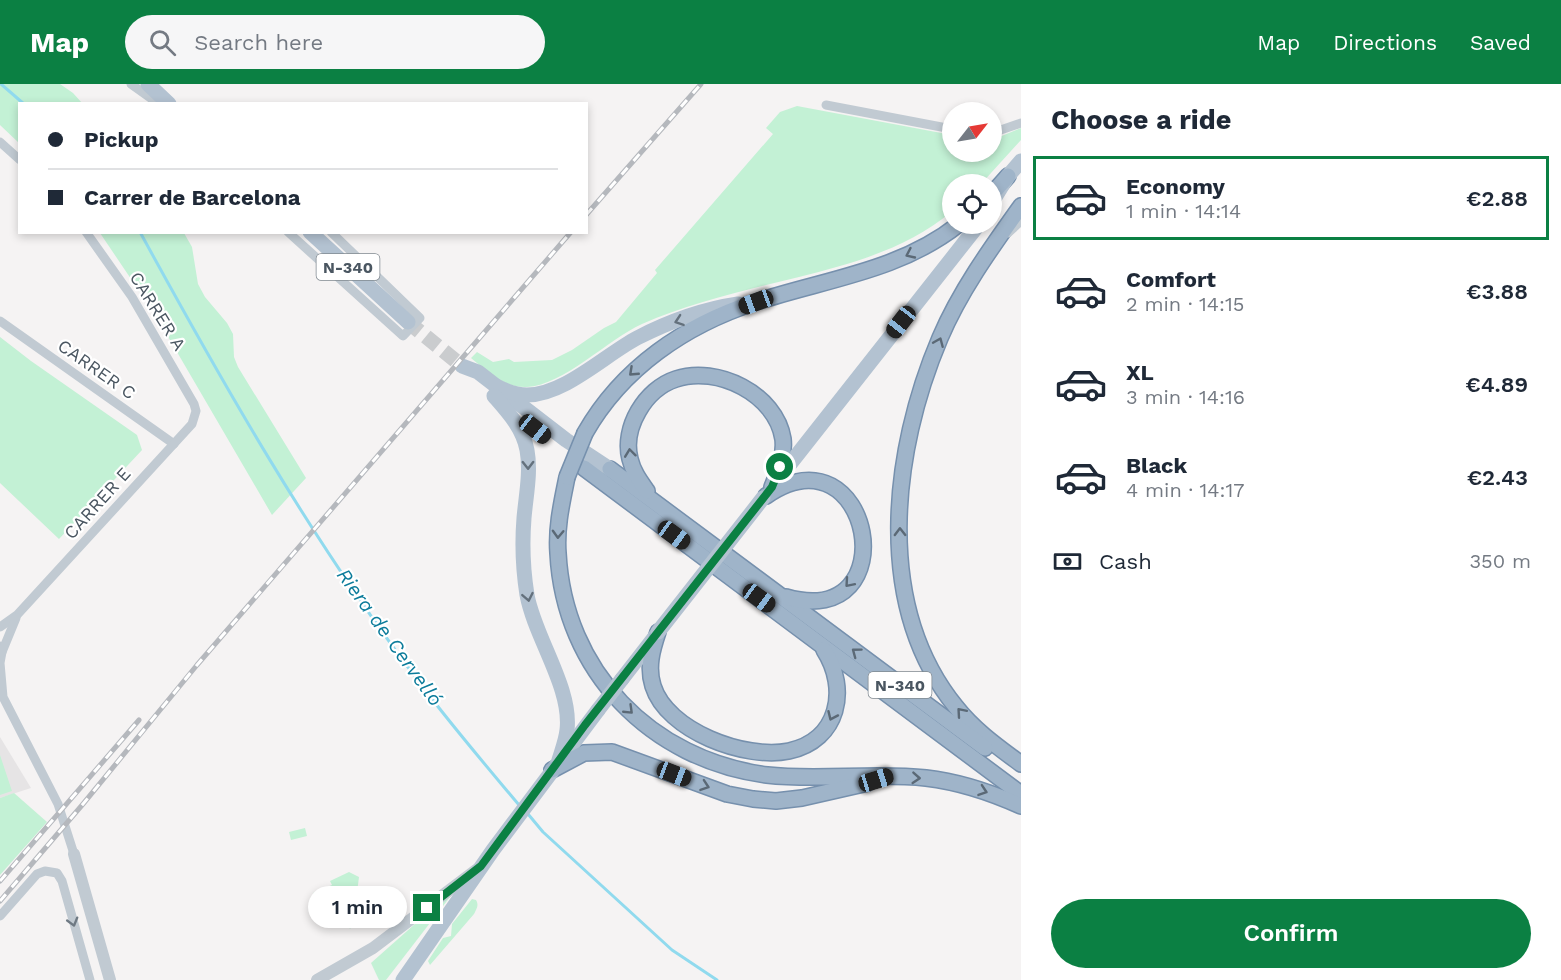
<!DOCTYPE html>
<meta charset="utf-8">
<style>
:root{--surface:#fff;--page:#f6f6f7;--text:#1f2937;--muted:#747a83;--line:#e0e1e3;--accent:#0b8043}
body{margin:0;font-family:"Work Sans",sans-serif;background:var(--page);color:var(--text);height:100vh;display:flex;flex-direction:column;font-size:22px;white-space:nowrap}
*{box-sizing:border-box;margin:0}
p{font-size:20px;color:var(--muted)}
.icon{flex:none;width:33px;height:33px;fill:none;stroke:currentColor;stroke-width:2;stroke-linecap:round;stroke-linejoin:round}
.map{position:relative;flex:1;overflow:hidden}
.side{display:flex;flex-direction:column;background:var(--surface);width:540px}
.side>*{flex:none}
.banner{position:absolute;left:18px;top:18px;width:570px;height:132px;border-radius:0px;box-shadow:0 3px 9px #0003;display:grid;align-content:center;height:132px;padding:0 30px;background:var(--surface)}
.needle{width:39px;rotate:59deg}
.controls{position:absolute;left:942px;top:18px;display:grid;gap:12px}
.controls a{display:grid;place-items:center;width:60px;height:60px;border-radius:50%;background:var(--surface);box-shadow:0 3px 9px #0003;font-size:30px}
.end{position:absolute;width:27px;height:27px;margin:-14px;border:8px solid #0b8043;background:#fff;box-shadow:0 0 0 3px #fff}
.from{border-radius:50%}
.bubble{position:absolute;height:42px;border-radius:21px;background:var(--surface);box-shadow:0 3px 9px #0003;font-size:20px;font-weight:600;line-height:42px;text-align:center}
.car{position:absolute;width:18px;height:36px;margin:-18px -9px;border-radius:8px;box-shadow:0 0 4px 2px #0007;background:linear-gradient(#222 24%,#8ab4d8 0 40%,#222 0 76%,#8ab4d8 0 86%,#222 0)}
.banner b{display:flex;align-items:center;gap:21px;height:57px;font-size:22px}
.banner b+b{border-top:2px solid var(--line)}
.banner i{width:15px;height:15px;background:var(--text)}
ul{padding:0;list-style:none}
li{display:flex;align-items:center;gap:18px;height:84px;margin:0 12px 9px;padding:0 18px;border:3px solid transparent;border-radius:0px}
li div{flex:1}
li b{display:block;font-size:22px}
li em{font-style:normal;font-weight:600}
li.active{border-color:var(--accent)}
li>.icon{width:54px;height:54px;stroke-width:1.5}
h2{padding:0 30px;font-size:27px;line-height:72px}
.pay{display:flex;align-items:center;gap:15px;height:66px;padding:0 30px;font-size:22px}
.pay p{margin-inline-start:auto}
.button{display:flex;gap:12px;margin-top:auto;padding:12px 30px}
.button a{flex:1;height:69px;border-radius:36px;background:var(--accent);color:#fff;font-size:24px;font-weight:600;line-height:69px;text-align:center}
header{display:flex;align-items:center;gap:36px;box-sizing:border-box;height:84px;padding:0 30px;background:var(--accent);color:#fff}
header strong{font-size:28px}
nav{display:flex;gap:33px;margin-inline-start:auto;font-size:21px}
.search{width:420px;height:54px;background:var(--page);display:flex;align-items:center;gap:15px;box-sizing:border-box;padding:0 21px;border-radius:33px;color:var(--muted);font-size:22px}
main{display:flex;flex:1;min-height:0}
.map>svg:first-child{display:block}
.education{fill:#e6e4e5}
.green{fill:#c3f1d5}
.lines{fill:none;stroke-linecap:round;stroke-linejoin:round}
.stream{stroke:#90daee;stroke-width:3}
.primary-tunnel{stroke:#caccce;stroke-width:15;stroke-dasharray:15 8;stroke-linecap:butt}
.trunk-casing{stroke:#7690ad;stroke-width:18}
.minor{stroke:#c1cad2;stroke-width:9}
.tertiary{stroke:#c1cad2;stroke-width:12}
.primary{stroke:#b3c2d1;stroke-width:15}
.trunk{stroke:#9fb4c9;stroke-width:15}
.rail-casing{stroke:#b5b8bd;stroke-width:5}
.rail{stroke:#fff;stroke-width:3;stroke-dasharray:9;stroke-linecap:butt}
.trunk-bridge-casing{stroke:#7690ad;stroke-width:18;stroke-linecap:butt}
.primary-bridge{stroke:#b3c2d1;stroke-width:15}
.trunk-bridge{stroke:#9fb4c9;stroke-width:15}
.oneway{stroke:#5b6976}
.oneway2{stroke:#64717d}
.oneway3{stroke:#6e7983}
.route{stroke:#0b8043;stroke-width:8}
.labels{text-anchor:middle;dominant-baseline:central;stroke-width:4.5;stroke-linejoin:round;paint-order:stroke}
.shield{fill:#fff;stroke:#808990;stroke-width:1.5}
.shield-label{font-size:16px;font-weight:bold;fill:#4a5661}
.street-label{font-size:18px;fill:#4a5661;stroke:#fff}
.water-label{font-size:20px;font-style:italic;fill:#0c7c9b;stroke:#fff}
</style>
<header>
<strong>Map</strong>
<div class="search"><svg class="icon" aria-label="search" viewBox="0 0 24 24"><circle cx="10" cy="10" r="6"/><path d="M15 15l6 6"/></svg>Search here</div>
<nav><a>Map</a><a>Directions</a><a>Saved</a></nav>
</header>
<main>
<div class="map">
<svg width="1021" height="896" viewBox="0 0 1021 896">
<rect width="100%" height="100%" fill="#f5f3f3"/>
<path class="education" d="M0,653l31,51 -31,10z"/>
<g class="green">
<path d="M0,0h60l13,9 9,10 -62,1 -1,39 -19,-18z"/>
<path d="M797,22l155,29v17h40v-12l29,-12v12l-40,44h-29v27c-43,37 -98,52 -153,66 -53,13 -107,25 -157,47 -35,16 -78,61 -115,63 -23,1 -40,-16 -56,-29l6,-6 16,10 16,-3 5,3 38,-2 20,-10 32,-22 12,-6 41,-49 -2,-3 118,-136 -7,-6 14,-16z"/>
<path d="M100,149h84l8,14 6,37 7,13 22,26 6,11 1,23 4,10 68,111 -34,37 -116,-199z"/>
<path d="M0,253l31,24 106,74 5,15 -83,89 -59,-56z"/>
<path d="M0,671l12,36 -12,4z"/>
<path d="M14,709l33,29 -47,53v-77z"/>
<path d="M305,744l2,8 -16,4 -2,-8z"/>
<path d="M349,788l10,5 -6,47 -3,5 -11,-23 -16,7 -10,-20 19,-8 -2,-4z"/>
<path d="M460,800l-74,96h-7l-8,-17z"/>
<path d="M472,815l4,1c3,5 1,8 -2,14l-44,51 -2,-4 15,-23 8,-2 1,-12z"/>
</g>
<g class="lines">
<g class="stream">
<path d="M1,0l23,20"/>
<path d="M140,148c83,152 169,303 273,442 33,45 70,88 106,131"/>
<path d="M528,730l15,18 129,118 45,30"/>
</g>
<path class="primary-tunnel" d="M408,238l54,44"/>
<defs>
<g id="trunk">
<path d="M992,110l16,-18"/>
<path d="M1021,122c-30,42 -61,85 -81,132 -48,113 -67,267 16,369 18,23 42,40 65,57"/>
<path d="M585,349c37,-65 100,-108 171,-131 70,-23 144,-31 203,-78"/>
<path d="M584,384l437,326"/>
<path d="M610,385l375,279"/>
<path d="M567,393c-5,25 -11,50 -9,76 6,118 93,207 209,222 52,6 106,-3 159,3 34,4 64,14 95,28"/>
<path d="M647,407c-7,-10 -14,-19 -17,-32 -8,-31 15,-70 46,-80 41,-14 100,15 107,60 2,17 -5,33 -11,48"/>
<path d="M766,412c106,-73 143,136 20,101"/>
<path d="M658,548c-6,18 -11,35 -5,54 14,45 92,74 136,65 50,-11 60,-62 35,-101"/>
<path d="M552,686l32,-17 28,-1 115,42 26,5 23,2 26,-3 66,-15"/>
</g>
</defs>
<use href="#trunk" class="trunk-casing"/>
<g class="minor">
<path d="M131,0l28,20"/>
<path d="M826,21l126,24"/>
<path d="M992,49l29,-10"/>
<path d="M0,58l20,18"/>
<path d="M288,148l115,104 17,-18 -89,-86"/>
<path d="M1008,149l13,-12"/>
<path d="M0,237l174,123"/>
<path d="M0,543l17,-12 175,-191 4,-13 -2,-7 -62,-107 -46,-65"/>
<path d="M0,562l2,6 -2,11 3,34 55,107 16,50"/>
<path d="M2,568l14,-34"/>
<path d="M0,832l37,-42 8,-3 12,2 5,8 28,99"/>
</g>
<g class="tertiary">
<path d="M74,770l36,126"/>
<path d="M317,896l56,-32 103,-78"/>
</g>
<g class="primary">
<path d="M148,0l21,20"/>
<path d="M992,118l16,-26 13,-15"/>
<path d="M310,148l98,90"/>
<path d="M462,282l16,6 88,68 44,29"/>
<path d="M496,302c10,5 20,9 31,9 37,0 78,-40 110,-57 31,-16 67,-29 101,-34"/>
<path d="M494,312c14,16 29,32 33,54 4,22 -1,45 -3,68 -2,25 -1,52 3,77 8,43 45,93 40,135 -1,10 -5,20 -8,30"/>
<path d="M775,399l204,-259"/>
<path d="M622,595l35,-45"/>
<path d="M403,896l90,-130 105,-140"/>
</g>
<use href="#trunk" class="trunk"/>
<defs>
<g id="rail">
<path d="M586,131l115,-131"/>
<path d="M0,797l139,-161"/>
<path d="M0,817l83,-97 114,-139 374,-433"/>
</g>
</defs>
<use href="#rail" class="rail-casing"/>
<use href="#rail" class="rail"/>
<defs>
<path id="trunk-bridge" d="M567,393l18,-44"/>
</defs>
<use href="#trunk-bridge" class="trunk-bridge-casing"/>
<g class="primary-bridge">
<path d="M658,548l105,-134"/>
<path d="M598,626l24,-31"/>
</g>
<use href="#trunk-bridge" class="trunk-bridge"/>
</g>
<defs><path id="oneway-chevron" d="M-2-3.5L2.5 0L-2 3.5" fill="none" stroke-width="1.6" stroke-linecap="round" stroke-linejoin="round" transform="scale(1.5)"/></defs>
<g class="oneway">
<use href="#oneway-chevron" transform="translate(910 170) rotate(155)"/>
<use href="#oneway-chevron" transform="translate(939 258) rotate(-67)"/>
<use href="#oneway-chevron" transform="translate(633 288) rotate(137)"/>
<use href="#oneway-chevron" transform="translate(630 369) rotate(-97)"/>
<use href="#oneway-chevron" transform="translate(900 448) rotate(-91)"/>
<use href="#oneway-chevron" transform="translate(558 450) rotate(92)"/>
<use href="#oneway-chevron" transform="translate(849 499) rotate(131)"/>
<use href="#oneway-chevron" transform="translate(856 568) rotate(-143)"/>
<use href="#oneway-chevron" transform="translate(629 626) rotate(44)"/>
<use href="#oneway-chevron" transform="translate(961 628) rotate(-131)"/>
<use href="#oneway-chevron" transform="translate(832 632) rotate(114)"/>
<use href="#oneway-chevron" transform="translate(916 694) rotate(4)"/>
<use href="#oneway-chevron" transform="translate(705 702) rotate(19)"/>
<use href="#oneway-chevron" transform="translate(983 707) rotate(19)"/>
</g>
<g class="oneway2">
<use href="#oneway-chevron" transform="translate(679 237) rotate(161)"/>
<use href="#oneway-chevron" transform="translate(528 381) rotate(89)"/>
<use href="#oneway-chevron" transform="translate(528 513) rotate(79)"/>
</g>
<use class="oneway3" href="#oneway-chevron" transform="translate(73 838) rotate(74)"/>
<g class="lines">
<path class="route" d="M427,824l54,-42 104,-141 187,-238 8,-20"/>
</g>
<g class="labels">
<g class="shield">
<rect x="316.5" y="170" width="63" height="26" rx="4.5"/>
<rect x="868.5" y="588" width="63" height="26" rx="4.5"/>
</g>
<g class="shield-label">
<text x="348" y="183">N-340</text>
<text x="900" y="601">N-340</text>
</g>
<g class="street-label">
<text transform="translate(158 227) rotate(58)">CARRER A</text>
<text transform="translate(97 285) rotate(35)">CARRER C</text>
<text transform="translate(97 419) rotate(-48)">CARRER E</text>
</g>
<g class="water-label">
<text transform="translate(390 553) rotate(54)">Riera de Cervelló</text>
</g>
</g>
</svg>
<div class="controls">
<a><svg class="needle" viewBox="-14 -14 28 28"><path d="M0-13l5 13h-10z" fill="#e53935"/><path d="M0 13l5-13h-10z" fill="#747a83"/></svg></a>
<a><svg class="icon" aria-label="locate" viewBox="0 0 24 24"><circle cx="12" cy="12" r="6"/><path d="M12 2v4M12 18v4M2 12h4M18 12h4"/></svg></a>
</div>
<i class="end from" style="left:780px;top:383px"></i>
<i class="end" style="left:427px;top:824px"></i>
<div class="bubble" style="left:308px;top:802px;width:99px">1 min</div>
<i class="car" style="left:756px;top:218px;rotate:250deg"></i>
<i class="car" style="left:901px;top:238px;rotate:218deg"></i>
<i class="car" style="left:535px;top:345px;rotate:128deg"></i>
<i class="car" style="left:674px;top:451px;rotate:126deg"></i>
<i class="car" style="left:759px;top:514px;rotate:126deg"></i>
<i class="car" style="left:674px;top:690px;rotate:111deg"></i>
<i class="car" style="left:876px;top:696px;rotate:73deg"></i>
<div class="banner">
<b><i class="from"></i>Pickup</b>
<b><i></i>Carrer de Barcelona</b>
</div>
</div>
<section class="side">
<h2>Choose a ride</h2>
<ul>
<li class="active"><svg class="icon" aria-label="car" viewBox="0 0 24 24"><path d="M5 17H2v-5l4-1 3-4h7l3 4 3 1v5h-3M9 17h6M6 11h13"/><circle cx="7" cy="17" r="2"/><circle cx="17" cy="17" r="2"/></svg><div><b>Economy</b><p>1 min · 14:14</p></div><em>€2.88</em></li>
<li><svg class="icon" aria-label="car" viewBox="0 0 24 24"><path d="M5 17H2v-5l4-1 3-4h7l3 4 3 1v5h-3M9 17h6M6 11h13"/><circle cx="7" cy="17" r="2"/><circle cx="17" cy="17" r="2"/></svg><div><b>Comfort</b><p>2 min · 14:15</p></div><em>€3.88</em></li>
<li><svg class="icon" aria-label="car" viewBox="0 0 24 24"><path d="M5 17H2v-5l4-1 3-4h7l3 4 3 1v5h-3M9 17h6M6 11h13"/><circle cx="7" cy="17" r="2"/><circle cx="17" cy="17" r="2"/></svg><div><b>XL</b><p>3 min · 14:16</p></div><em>€4.89</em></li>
<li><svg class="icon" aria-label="car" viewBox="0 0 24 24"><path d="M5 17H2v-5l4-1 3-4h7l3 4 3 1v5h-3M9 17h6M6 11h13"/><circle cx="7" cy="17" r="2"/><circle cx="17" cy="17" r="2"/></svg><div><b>Black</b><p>4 min · 14:17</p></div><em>€2.43</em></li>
</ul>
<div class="pay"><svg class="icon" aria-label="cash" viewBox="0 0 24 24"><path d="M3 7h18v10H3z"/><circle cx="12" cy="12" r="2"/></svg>Cash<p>350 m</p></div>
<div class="button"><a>Confirm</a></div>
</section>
</main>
